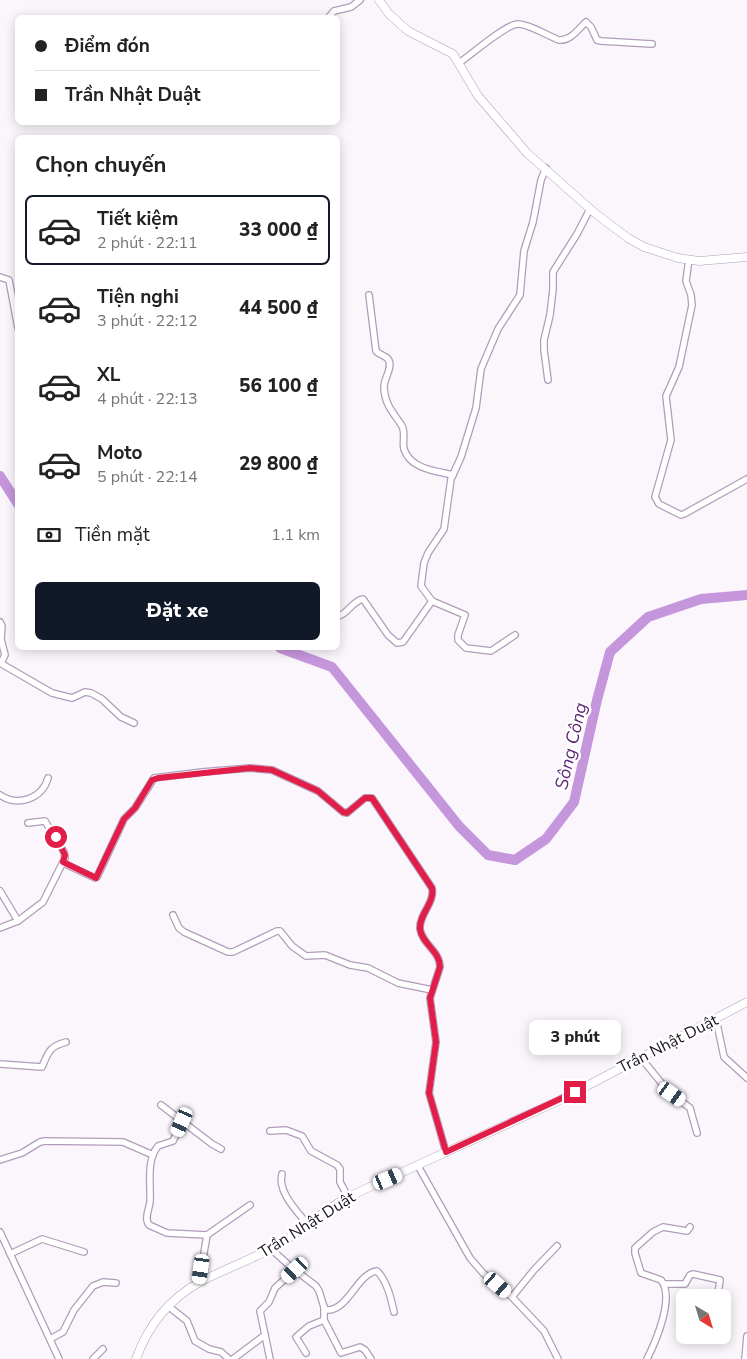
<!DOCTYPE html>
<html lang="vi">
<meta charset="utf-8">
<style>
:root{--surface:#fff;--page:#f6f6f6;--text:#222;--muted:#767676;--line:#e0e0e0;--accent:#111827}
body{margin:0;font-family:"Nunito Sans",sans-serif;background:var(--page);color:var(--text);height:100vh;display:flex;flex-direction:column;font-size:19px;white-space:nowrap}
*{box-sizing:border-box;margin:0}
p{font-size:16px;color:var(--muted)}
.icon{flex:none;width:28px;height:28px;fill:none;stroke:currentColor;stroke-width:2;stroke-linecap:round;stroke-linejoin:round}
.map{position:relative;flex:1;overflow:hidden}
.details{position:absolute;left:15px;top:135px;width:325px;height:515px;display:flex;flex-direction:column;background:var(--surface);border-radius:8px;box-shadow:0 2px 12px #0003}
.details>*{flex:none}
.top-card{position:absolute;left:15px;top:15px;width:325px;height:110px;border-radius:8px;box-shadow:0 2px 12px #0003;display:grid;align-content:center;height:110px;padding:0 20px;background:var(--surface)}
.needle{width:32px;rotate:142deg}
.tools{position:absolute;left:676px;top:1289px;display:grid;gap:10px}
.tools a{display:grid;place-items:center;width:55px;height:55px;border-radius:8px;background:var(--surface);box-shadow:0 2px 12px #0003;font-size:25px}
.end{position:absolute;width:22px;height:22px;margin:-11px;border:6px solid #e11d48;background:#fff;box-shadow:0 0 0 2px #fff}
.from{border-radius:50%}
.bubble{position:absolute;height:35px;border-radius:8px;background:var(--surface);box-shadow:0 2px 12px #0003;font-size:16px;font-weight:800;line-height:35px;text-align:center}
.car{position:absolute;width:15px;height:30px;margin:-15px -8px;border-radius:6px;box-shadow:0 0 4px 1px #0007;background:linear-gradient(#fff 24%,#345 0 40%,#fff 0 76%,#345 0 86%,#fff 0)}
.top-card b{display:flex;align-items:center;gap:18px;height:48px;font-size:19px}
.top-card b+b{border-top:1px solid var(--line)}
.top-card i{width:12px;height:12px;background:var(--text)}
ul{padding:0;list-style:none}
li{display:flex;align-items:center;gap:15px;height:70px;margin:0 10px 8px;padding:0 10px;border:2px solid transparent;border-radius:8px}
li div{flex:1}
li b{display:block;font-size:19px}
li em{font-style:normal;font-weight:800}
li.active{border-color:var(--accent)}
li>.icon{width:45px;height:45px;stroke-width:1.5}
h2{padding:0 20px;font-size:22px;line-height:60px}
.pay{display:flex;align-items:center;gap:12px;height:55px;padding:0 20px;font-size:19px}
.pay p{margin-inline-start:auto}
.button{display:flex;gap:10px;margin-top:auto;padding:10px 20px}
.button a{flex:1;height:58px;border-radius:8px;background:var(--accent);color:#fff;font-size:20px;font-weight:800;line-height:58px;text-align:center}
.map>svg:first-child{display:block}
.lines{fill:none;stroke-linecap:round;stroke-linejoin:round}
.river{stroke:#c696dc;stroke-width:10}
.street-casing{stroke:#b19cbb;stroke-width:8}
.secondary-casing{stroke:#b19cbb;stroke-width:9}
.street{stroke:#fff;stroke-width:5.5}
.secondary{stroke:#fff;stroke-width:8}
.route{stroke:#e11d48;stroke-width:6}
.labels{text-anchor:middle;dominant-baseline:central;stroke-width:5;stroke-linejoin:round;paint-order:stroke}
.street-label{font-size:16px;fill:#1b131f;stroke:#fff}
.water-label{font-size:18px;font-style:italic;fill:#5d2375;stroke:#fff}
</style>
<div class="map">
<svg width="747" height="1359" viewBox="0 0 747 1359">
<rect width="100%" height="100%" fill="#faf6fc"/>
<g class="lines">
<g class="river">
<path d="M0,476l18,28"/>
<path d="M280,648l52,19 127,159 29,29 27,5 31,-21 28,-37 23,-102 13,-48 38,-35 53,-18 46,-4"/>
</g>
<defs>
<g id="street">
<path d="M328,18l6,-7 17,-4 9,-7"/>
<path d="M459,63c12,-8 47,-39 59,-39 11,0 30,12 41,16 12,1 19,-11 27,-18l5,5 6,13 4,1 51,3"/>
<path d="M689,259l-3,22 5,14 1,10 -13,62 -13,29 5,44 -16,57 4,7 22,11 3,-1 63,-35"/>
<path d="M0,277l9,3 9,48"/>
<path d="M369,295l7,56c3,4 9,4 12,8 6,8 -5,20 -4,29 1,18 10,25 18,38 4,8 0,15 2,23 6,20 32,22 49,26"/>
<path d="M548,380l-4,-30v-10l6,-25 3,-26v-17l24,-38 13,-25"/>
<path d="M338,616c9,-1 14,-15 25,-17l25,36 9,8 6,-1 29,-41"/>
<path d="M0,622l2,4 -1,13 4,16 -4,8"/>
<path d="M515,635l-24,16 -25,-3 -8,-8v-5l7,-20 -33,-14 -11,-15 3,-23 4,-10 16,-24 7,-50 10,-22 15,-49 5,-39 17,-40 22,-34 4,-44 9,-29 8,-42 5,-12"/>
<path d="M0,663l52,30 20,5 13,-6 6,1 11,6 19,18 13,6"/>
<path d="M0,795c18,12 42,4 48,-17"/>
<path d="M63,863l32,15 2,-1 27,-58 11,-11 19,-30 48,-6 48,-4 22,2 46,21 25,21 4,1 18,-15h7l60,90c3,15 -13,26 -12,41 2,15 20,22 20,38l-10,31 6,44 -7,51 17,59"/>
<path d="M0,891l18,30"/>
<path d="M173,915l6,13 5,4 44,20h5l44,-21h3l12,15 14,10 19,-1 25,10 18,3 30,15 34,7"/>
<path d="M0,928l18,-7 25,-19 22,-44 -1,-6 -19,-31 -17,2"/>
<path d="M716,1019l8,38 23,21"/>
<path d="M641,1058l27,33 22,17 7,25"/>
<path d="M0,1064l42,3c7,-16 7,-20 24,-25"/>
<path d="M161,1105l51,39 9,5"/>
<path d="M182,1122l-9,19 -15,5c-12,14 -7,39 -8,56 -1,8 -6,16 -1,23l18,8 40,2 43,-30"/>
<path d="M270,1131l16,-1 16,6 9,15 26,14 3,4v13l8,15"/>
<path d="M0,1160l22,-7 18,-11 5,-1 78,1 30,13"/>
<path d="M418,1166l52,92 13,15 29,24 32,34 14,28"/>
<path d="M282,1174c-5,18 16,38 26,51"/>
<path d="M0,1232l59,127"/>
<path d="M271,1249l20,18 25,19 3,5 5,16v13l17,33 19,-6 5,3 6,9"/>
<path d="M10,1254l32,-15 42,13"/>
<path d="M199,1282l8,-47"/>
<path d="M664,1284h21l5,-9 3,-1 27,6 -2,14"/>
<path d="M512,1297l22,-27 23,-24"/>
<path d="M168,1306l19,15 8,20 14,8 12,3 8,7"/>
<path d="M324,1307l2,3c22,2 31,-37 51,-39 10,10 14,27 17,41"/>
<path d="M50,1339l13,-7 11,-22 19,-24 10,-4 13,1"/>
<path d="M306,1353l-10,-16 13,-11 15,-6"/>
<path d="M93,1359l10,-10"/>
<path d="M233,1359l32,-24"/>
<path d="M270,1359l-10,-48 9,-9 6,-14 20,-18"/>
<path d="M647,1359c9,-18 28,-62 14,-79l-20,-7 -6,-20v-5l18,-16 10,-5 24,4 3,-4"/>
<path d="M745,1359l2,-23"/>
</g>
<g id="secondary">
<path d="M379,0l10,14 19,17 45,23 25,42 49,57 69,61 32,24 16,9 34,11 21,3 48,-4"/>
<path d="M136,1359c12,-33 33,-60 64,-77 26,-14 54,-23 79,-38 24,-14 45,-34 69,-47l212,-97 187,-98"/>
</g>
</defs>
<use href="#street" class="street-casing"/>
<use href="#secondary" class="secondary-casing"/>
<use href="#street" class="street"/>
<use href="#secondary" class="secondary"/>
</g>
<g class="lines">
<path class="route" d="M56,837l9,18 -2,7 33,16 28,-59 11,-11 17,-28 6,-2 92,-10 22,2 46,21 25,21 4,1 18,-15h7l60,90c3,15 -13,26 -12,41 2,15 20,22 20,38l-10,31 6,44 -7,51 17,59 129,-60"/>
</g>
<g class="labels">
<g class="street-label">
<text transform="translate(668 1044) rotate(-27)">Trần Nhật Duật</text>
<text transform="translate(307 1225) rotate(-32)">Trần Nhật Duật</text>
</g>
<g class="water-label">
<text transform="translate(571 746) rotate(-77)">Sông Công</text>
</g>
</g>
</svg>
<div class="tools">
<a><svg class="needle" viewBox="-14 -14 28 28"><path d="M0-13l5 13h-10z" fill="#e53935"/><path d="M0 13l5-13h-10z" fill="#767676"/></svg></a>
</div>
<i class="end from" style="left:56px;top:837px"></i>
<i class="end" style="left:575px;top:1092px"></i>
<div class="bubble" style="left:529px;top:1020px;width:92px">3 phút</div>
<i class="car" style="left:672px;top:1094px;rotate:125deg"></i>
<i class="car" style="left:182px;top:1122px;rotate:204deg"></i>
<i class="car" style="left:388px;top:1179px;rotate:67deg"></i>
<i class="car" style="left:201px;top:1269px;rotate:188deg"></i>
<i class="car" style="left:295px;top:1270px;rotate:227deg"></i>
<i class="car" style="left:498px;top:1285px;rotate:131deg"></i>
<div class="top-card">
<b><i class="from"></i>Điểm đón</b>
<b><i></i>Trần Nhật Duật</b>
</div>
<section class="details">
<h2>Chọn chuyến</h2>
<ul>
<li class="active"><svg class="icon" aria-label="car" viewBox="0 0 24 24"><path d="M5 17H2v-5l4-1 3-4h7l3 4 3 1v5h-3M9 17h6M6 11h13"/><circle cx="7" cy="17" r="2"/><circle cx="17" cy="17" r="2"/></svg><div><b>Tiết kiệm</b><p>2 phút · 22:11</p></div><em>33 000 ₫</em></li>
<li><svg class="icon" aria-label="car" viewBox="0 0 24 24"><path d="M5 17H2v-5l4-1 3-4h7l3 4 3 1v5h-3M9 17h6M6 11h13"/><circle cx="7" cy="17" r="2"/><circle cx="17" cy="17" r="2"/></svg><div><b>Tiện nghi</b><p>3 phút · 22:12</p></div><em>44 500 ₫</em></li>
<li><svg class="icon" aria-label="car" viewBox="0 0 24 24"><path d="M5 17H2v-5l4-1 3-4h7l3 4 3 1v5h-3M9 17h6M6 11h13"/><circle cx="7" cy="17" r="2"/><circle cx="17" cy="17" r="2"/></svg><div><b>XL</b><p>4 phút · 22:13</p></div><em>56 100 ₫</em></li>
<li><svg class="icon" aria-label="car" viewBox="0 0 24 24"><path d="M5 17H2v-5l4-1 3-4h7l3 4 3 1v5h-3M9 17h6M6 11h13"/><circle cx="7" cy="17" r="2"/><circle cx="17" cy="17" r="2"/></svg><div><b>Moto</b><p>5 phút · 22:14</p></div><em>29 800 ₫</em></li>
</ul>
<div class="pay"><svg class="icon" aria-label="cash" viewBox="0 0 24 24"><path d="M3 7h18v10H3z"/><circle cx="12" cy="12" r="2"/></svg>Tiền mặt<p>1.1 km</p></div>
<div class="button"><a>Đặt xe</a></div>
</section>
</div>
